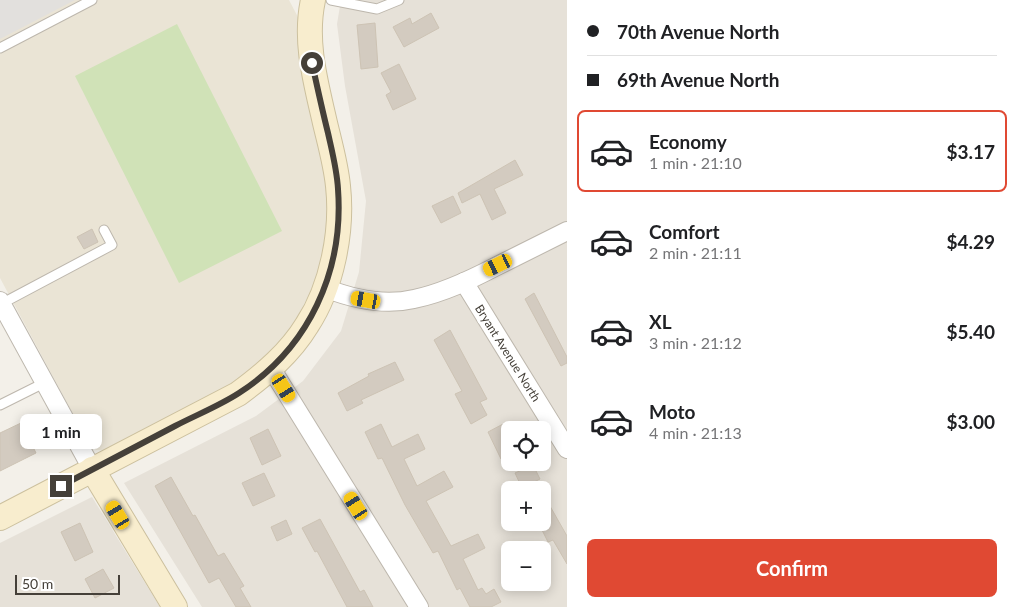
<!DOCTYPE html>
<meta charset="utf-8">
<style>
:root{--surface:#fff;--page:#f2f2f2;--text:#202124;--muted:#757577;--line:#e0e0e0;--accent:#e04933}
body{margin:0;font-family:Lato,sans-serif;background:var(--page);color:var(--text);height:100vh;display:flex;flex-direction:column;font-size:19px;white-space:nowrap}
*{box-sizing:border-box;margin:0}
p{font-size:16px;color:var(--muted)}
.icon{flex:none;width:28px;height:28px;fill:none;stroke:currentColor;stroke-width:2;stroke-linecap:round;stroke-linejoin:round}
.map{position:relative;flex:1;overflow:hidden}
.sheet{display:flex;flex-direction:column;background:var(--surface);width:450px}
.sheet>*{flex:none}
.top-card{display:grid;align-content:center;height:110px;padding:0 20px;background:var(--surface)}
.fabs{position:absolute;left:501px;top:421px;display:grid;gap:10px}
.fabs a{display:grid;place-items:center;width:50px;height:50px;border-radius:8px;background:var(--surface);box-shadow:0 2px 12px #0003;font-size:25px}
.scale{position:absolute;left:15px;bottom:12px;width:105px;box-sizing:border-box;padding-left:5px;border:2px solid #454039;border-top:0;font-size:14px;line-height:18px;white-space:nowrap;color:#454039;-webkit-text-stroke:4px #fff;paint-order:stroke}
.end{position:absolute;width:22px;height:22px;margin:-11px;border:6px solid #454039;background:#fff;box-shadow:0 0 0 2px #fff}
.from{border-radius:50%}
.bubble{position:absolute;height:35px;border-radius:8px;background:var(--surface);box-shadow:0 2px 12px #0003;font-size:16px;font-weight:700;line-height:35px;text-align:center}
.car{position:absolute;width:15px;height:30px;margin:-15px -8px;border-radius:6px;box-shadow:0 0 4px 1px #0007;background:linear-gradient(#f5c518 24%,#345 0 40%,#f5c518 0 76%,#345 0 86%,#f5c518 0)}
.top-card b{display:flex;align-items:center;gap:18px;height:48px;font-size:19px}
.top-card b+b{border-top:1px solid var(--line)}
.top-card i{width:12px;height:12px;background:var(--text)}
ul{padding:0;list-style:none}
li{display:flex;align-items:center;gap:15px;height:82px;margin:0 10px 8px;padding:0 10px;border:2px solid transparent;border-radius:8px}
li div{flex:1}
li b{display:block;font-size:19px}
li em{font-style:normal;font-weight:700}
li.active{border-color:var(--accent)}
li>.icon{width:45px;height:45px;stroke-width:1.5}
.cta{display:flex;gap:10px;margin-top:auto;padding:10px 20px}
.cta a{flex:1;height:58px;border-radius:8px;background:var(--accent);color:#fff;font-size:20px;font-weight:700;line-height:58px;text-align:center}
main{display:flex;flex:1;min-height:0}
.map>svg:first-child{display:block}
.residential{fill:#e6e1d8;fill-rule:evenodd}
.education{fill:#eae4d5}
.green{fill:#d0e2b7}
.parking{fill:#e2e0dd}
.building{fill:#d3cbc0;stroke:#cdc3b4}
.lines{fill:none;stroke-linecap:round;stroke-linejoin:round}
.lane-casing{stroke:#bdb7ad;stroke-width:11}
.street-casing{stroke:#bdb7ad;stroke-width:20}
.secondary-casing{stroke:#ccc09e;stroke-width:26}
.lane{stroke:#fff;stroke-width:9}
.street{stroke:#fff;stroke-width:18}
.secondary{stroke:#f8edce;stroke-width:24}
.route{stroke:#454039;stroke-width:6}
.labels{text-anchor:middle;dominant-baseline:central;stroke-width:5;stroke-linejoin:round;paint-order:stroke}
.street-label{font-size:12px;fill:#454039;stroke:#fff}
</style>
<main>
<div class="map">
<svg width="567" height="607" viewBox="0 0 567 607">
<rect width="100%" height="100%" fill="#f3f0e9"/>
<g class="residential">
<path d="M341,0h226v607h-365l-78,-124 132,-67 47,-35 38,-50 18,-59 7,-71 -21,-115 -8,-62zM510,430h32v32h-32zM510,490h32v32h-32zM510,550h32v32h-32z"/>
<path d="M92,497l68,110h-160v-64z"/>
</g>
<path class="education" d="M0,0h289l11,21 24,135 5,62 -10,57 -28,54 -32,39 -32,21 -119,62 -12,-1 -8,-8 -88,-164z"/>
<path class="green" d="M177,24l105,207 -103,52 -104,-207z"/>
<path class="parking" d="M0,0h75l-75,39z"/>
<g class="building">
<path d="M431,13l8,15 -35,19 -11,-20 17,-9 2,6z"/>
<path d="M375,23l3,44 -17,2 -4,-44z"/>
<path d="M399,64l17,35 -23,11 -7,-15 5,-3 -10,-19z"/>
<path d="M515,160l8,15 -29,14 12,24 -14,7 -12,-26 -18,9 -4,-10z"/>
<path d="M453,196l8,17 -20,10 -9,-17z"/>
<path d="M92,229l6,13 -14,7 -7,-12z"/>
<path d="M534,293l33,64v6l-6,3 -36,-67z"/>
<path d="M450,330l37,69 -7,3 7,13 -16,9 -16,-30 7,-3 -28,-51z"/>
<path d="M395,362l9,18 -43,20 2,3 -16,8 -9,-18 31,-17 -1,-2z"/>
<path d="M21,423l15,30 -36,18v-38z"/>
<path d="M505,423l5,10v22l-9,4 -13,-27z"/>
<path d="M381,424l11,23 26,-13 7,15 -21,10 13,27 27,-15 9,16 -27,14 25,45 27,-12 7,14 -22,11 15,31 4,-2 4,6 8,-5 7,13 -10,5h-21l-10,-19 -3,2 -19,-39 -5,2 -28,-48 -23,-47 -4,1 -13,-27z"/>
<path d="M268,429l13,27 -19,9 -12,-27z"/>
<path d="M533,465l7,14 -18,9 -7,-15z"/>
<path d="M264,473l11,23 -22,10 -11,-23z"/>
<path d="M171,477l22,39 2,-1 23,41 6,-3 20,33 -4,2 11,19h-15l-17,-29 -10,5 -54,-97z"/>
<path d="M542,492l25,44v28l-14,-24 -5,2 -10,-20h4z"/>
<path d="M320,519l40,73 4,-2 9,17h-26l-30,-56 -2,1 -13,-24z"/>
<path d="M286,520l6,14 -15,7 -6,-14z"/>
<path d="M80,523l13,29 -18,9 -14,-29z"/>
<path d="M103,569l11,19 -19,10 -10,-19z"/>
</g>
<g class="lines">
<defs>
<g id="lane">
<path d="M331,0l46,9 22,-9"/>
<path d="M0,48l92,-48"/>
<path d="M1,304l111,-59 -8,-15"/>
<path d="M0,405l44,-22"/>
</g>
<g id="street">
<path d="M464,282l103,167"/>
<path d="M325,288c28,11 59,18 89,11 29,-6 56,-19 81,-32 24,-12 48,-24 72,-36"/>
<path d="M0,301l92,168"/>
<path d="M271,368l148,239"/>
</g>
<g id="secondary">
<path d="M92,469l83,138"/>
<path d="M0,518l238,-124c27,-20 52,-41 69,-69 25,-38 36,-94 31,-139 -2,-21 -8,-42 -13,-63 -9,-40 -21,-81 -12,-123"/>
</g>
</defs>
<use href="#lane" class="lane-casing"/>
<use href="#street" class="street-casing"/>
<use href="#secondary" class="secondary-casing"/>
<use href="#lane" class="lane"/>
<use href="#street" class="street"/>
<use href="#secondary" class="secondary"/>
</g>
<g class="lines">
<path class="route" d="M61,486c38,-20 76,-40 114,-60 21,-11 44,-20 64,-33 70,-45 105,-122 99,-204 -1,-19 -6,-38 -10,-56 -6,-24 -11,-47 -16,-70"/>
</g>
<g class="labels">
<g class="street-label">
<text transform="translate(508 353) rotate(58)">Bryant Avenue North</text>
</g>
</g>
</svg>
<div class="fabs">
<a><svg class="icon" aria-label="locate" viewBox="0 0 24 24"><circle cx="12" cy="12" r="6"/><path d="M12 2v4M12 18v4M2 12h4M18 12h4"/></svg></a>
<a>+</a>
<a>−</a>
</div>
<div class="scale">50 m</div>
<i class="end from" style="left:312px;top:63px"></i>
<i class="end" style="left:61px;top:486px"></i>
<div class="bubble" style="left:20px;top:414px;width:82px">1 min</div>
<i class="car" style="left:498px;top:265px;rotate:244deg"></i>
<i class="car" style="left:366px;top:300px;rotate:280deg"></i>
<i class="car" style="left:284px;top:388px;rotate:148deg"></i>
<i class="car" style="left:356px;top:506px;rotate:328deg"></i>
<i class="car" style="left:118px;top:515px;rotate:329deg"></i>
</div>
<section class="sheet">
<div class="top-card">
<b><i class="from"></i>70th Avenue North</b>
<b><i></i>69th Avenue North</b>
</div>
<ul>
<li class="active"><svg class="icon" aria-label="car" viewBox="0 0 24 24"><path d="M5 17H2v-5l4-1 3-4h7l3 4 3 1v5h-3M9 17h6M6 11h13"/><circle cx="7" cy="17" r="2"/><circle cx="17" cy="17" r="2"/></svg><div><b>Economy</b><p>1 min · 21:10</p></div><em>$3.17</em></li>
<li><svg class="icon" aria-label="car" viewBox="0 0 24 24"><path d="M5 17H2v-5l4-1 3-4h7l3 4 3 1v5h-3M9 17h6M6 11h13"/><circle cx="7" cy="17" r="2"/><circle cx="17" cy="17" r="2"/></svg><div><b>Comfort</b><p>2 min · 21:11</p></div><em>$4.29</em></li>
<li><svg class="icon" aria-label="car" viewBox="0 0 24 24"><path d="M5 17H2v-5l4-1 3-4h7l3 4 3 1v5h-3M9 17h6M6 11h13"/><circle cx="7" cy="17" r="2"/><circle cx="17" cy="17" r="2"/></svg><div><b>XL</b><p>3 min · 21:12</p></div><em>$5.40</em></li>
<li><svg class="icon" aria-label="car" viewBox="0 0 24 24"><path d="M5 17H2v-5l4-1 3-4h7l3 4 3 1v5h-3M9 17h6M6 11h13"/><circle cx="7" cy="17" r="2"/><circle cx="17" cy="17" r="2"/></svg><div><b>Moto</b><p>4 min · 21:13</p></div><em>$3.00</em></li>
</ul>
<div class="cta"><a>Confirm</a></div>
</section>
</main>
